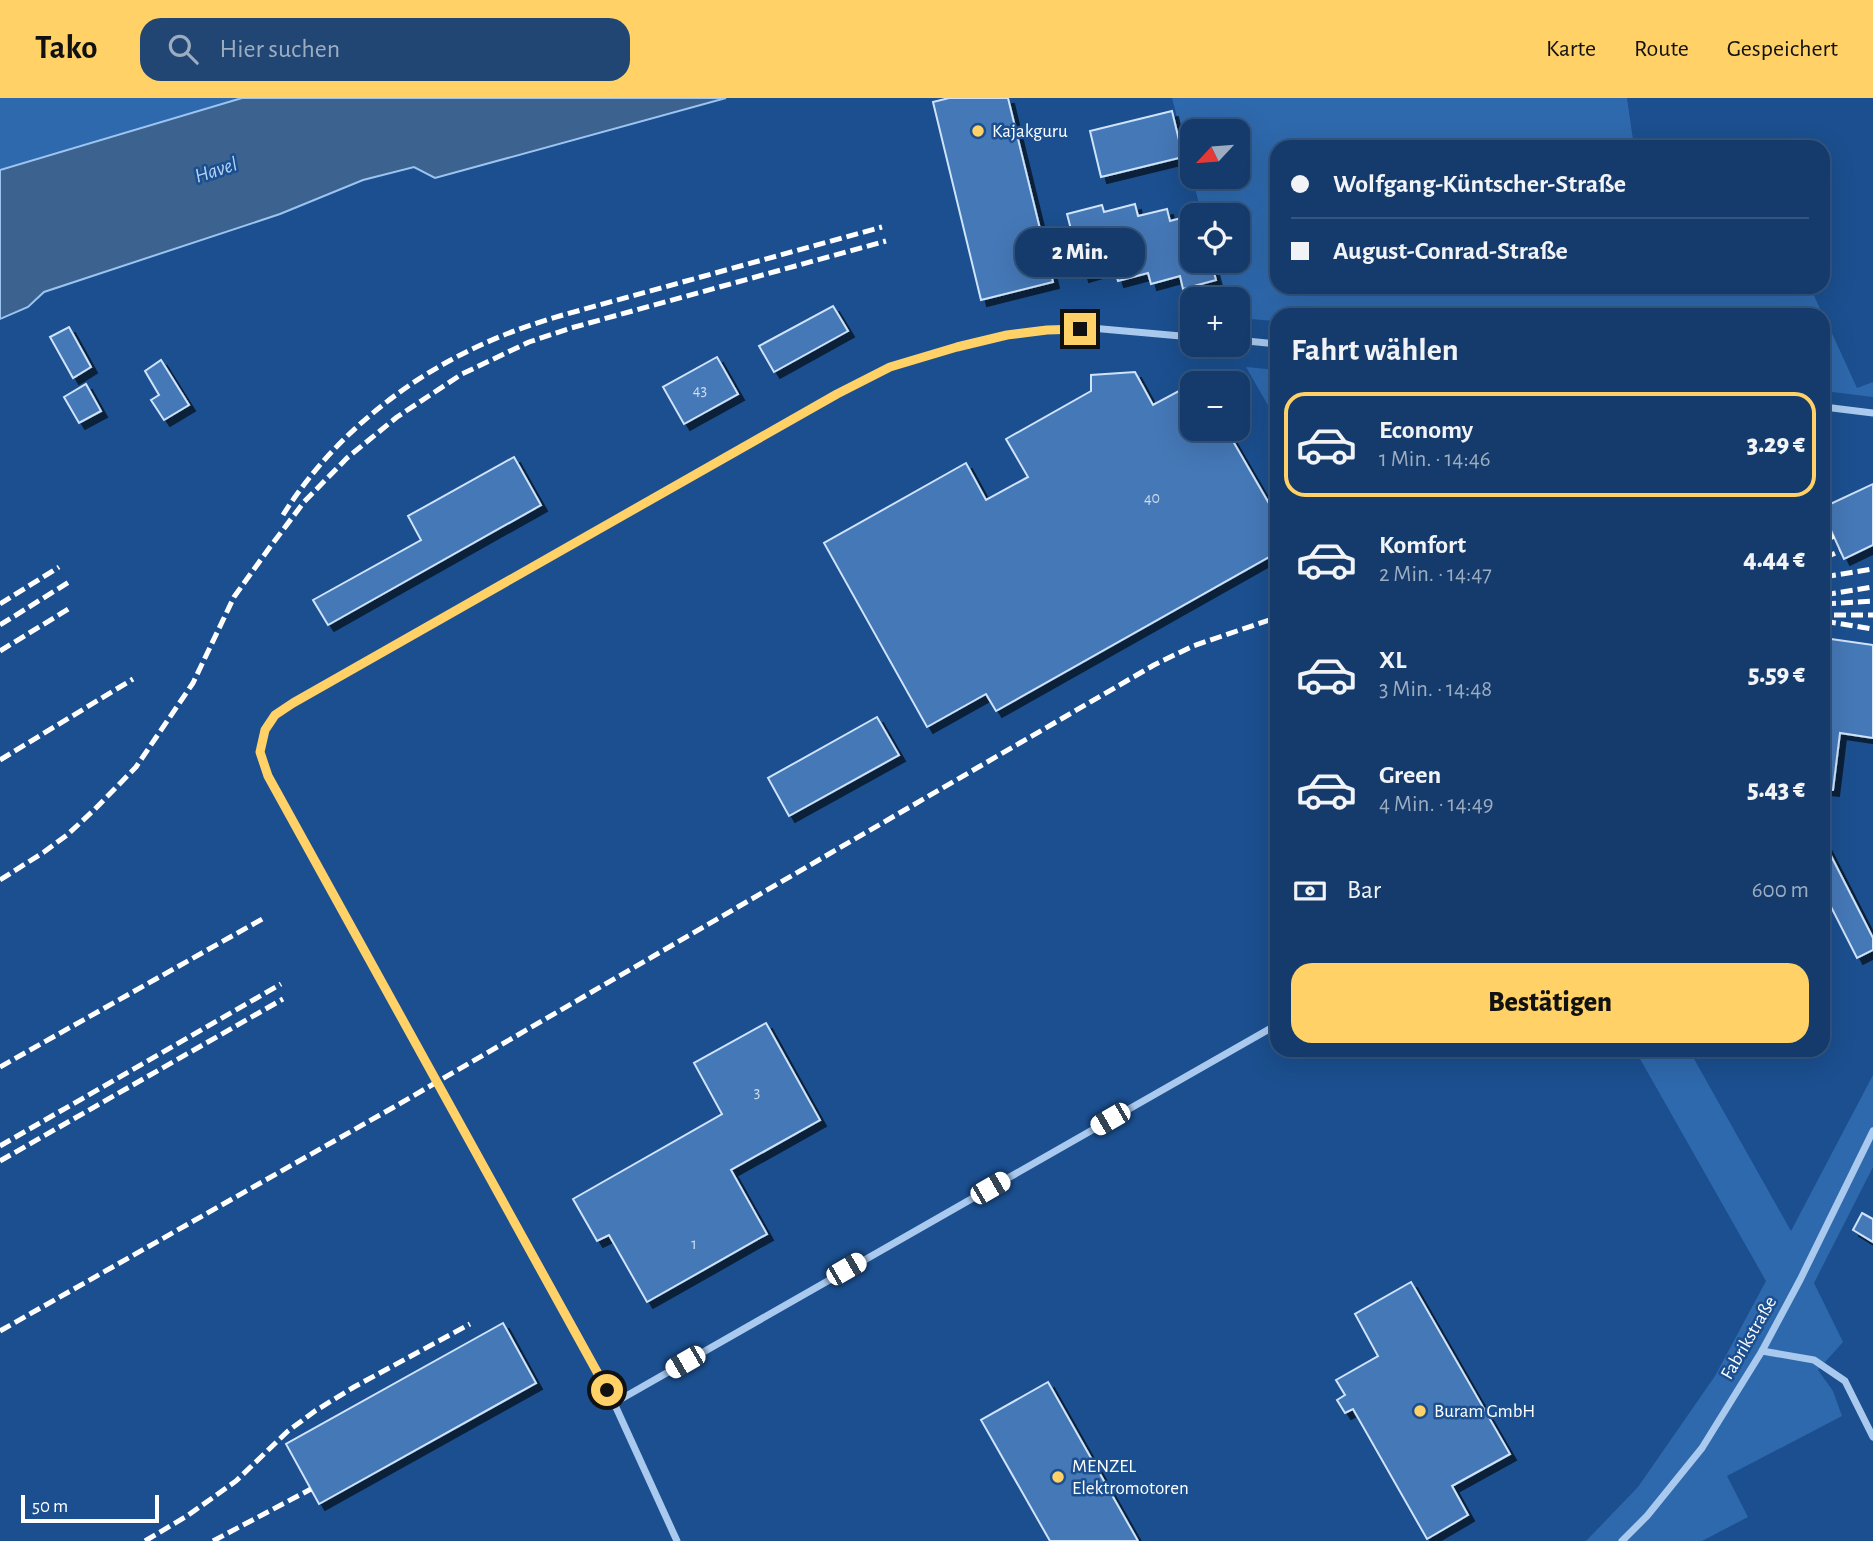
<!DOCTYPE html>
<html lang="de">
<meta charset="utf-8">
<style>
:root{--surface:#143b6b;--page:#214673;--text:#f1f3f6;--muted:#9dadc1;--line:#33557e;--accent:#ffd166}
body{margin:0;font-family:"Alegreya Sans",sans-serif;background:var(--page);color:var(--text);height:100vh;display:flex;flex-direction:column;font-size:26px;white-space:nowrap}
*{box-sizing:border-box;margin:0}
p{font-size:23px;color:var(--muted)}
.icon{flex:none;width:38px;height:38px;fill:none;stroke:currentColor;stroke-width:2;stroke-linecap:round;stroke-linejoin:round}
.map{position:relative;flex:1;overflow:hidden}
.panel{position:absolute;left:1270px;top:210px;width:560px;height:749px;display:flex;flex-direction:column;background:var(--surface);border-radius:21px;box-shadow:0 7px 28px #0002,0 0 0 2px var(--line)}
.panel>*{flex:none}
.banner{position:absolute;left:1270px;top:42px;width:560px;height:154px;border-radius:21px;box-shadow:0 7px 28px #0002,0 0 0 2px var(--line);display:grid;align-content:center;height:154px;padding:0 21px;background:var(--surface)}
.needle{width:46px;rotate:244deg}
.buttons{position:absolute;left:1180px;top:21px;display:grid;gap:14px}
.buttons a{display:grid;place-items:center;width:70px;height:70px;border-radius:14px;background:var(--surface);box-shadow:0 7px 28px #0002,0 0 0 2px var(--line);font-size:35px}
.scale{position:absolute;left:21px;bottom:18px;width:138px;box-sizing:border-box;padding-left:7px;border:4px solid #fff;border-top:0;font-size:19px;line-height:24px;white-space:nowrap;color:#fff;-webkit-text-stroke:5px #1b4f8f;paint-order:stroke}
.end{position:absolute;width:32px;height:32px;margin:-16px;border:9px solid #ffd166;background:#111;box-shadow:0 0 0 4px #111}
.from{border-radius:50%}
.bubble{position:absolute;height:49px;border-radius:21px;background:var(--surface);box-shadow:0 7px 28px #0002,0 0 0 2px var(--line);font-size:23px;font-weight:800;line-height:49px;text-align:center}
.car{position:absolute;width:21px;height:42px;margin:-21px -10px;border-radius:9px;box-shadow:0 0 5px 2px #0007;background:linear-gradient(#fff 24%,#345 0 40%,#fff 0 76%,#345 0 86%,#fff 0)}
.banner b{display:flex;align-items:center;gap:24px;height:66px;font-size:26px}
.banner b+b{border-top:2px solid var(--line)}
.banner i{width:18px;height:18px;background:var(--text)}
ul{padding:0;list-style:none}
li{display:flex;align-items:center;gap:21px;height:105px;margin:0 14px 10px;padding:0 7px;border:4px solid transparent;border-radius:21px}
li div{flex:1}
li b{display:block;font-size:26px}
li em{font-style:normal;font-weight:800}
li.current{border-color:var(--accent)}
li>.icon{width:63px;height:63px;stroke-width:1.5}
h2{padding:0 21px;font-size:32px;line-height:84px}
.pay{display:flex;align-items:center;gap:18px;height:77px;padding:0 21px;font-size:26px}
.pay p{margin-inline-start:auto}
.button{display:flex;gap:14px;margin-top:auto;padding:14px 21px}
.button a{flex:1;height:80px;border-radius:21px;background:var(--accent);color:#111;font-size:28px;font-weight:800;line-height:80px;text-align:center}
header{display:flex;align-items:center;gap:42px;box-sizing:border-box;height:98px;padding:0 35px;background:var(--accent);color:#111}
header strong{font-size:33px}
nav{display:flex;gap:38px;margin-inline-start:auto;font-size:24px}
.search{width:490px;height:63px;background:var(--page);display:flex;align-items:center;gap:18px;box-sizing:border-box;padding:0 24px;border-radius:21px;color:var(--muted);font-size:26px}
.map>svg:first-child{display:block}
.green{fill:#2e69ad}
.water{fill:#3c6290;stroke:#9cc4f0;stroke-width:2}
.building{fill:#4478b7;stroke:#cfe3fa;stroke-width:2;filter:url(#shadow)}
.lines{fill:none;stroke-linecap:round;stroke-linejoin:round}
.minor{stroke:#a9c9ee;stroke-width:7}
.rail{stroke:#fff;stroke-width:5;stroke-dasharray:12 5;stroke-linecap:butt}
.route{stroke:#ffd166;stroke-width:9}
.poi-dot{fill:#ffd166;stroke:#1b4f8f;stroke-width:2.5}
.labels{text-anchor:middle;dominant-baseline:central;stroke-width:5;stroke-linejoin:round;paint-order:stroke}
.number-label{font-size:16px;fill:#d0dded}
.poi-label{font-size:19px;fill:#fff;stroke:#1b4f8f;text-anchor:start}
.street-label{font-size:19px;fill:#fff;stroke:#1b4f8f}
.water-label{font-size:21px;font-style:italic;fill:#b5d3f5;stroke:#1b4f8f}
</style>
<header>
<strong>Tako</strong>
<div class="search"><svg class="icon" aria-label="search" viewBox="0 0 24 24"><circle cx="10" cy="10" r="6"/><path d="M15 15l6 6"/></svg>Hier suchen</div>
<nav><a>Karte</a><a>Route</a><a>Gespeichert</a></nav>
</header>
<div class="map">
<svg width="1873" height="1443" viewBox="0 0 1873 1443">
<defs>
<filter id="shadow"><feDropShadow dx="6" dy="6" stdDeviation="0" flood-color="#0009"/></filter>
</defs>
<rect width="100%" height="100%" fill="#1b4f8f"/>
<g class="green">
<path d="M0,0h242l-242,72z"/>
<path d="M1172,0h455l7,49h-356v140h532l13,28h-545l-1,6 -40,-3v-19h-13l-10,-38h23v-46h-35l-10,-38h45v-46h-45v44z"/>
<path d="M1824,218l33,72 16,-6v15l-49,-6z"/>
<path d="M1246,269l31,3v51z"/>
<path d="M1635,952h54l102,181 82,-156v92l-59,116 29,59 -25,28 15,21 9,25 -115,60 21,41 -46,24h-116l52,-54 77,-111 51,-95z"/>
</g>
<path class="water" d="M242,0h484l-291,80 -21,-11 -51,13 -83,34 -236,78 -16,15 -28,12v-149z"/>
<g class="building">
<path d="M949,0h59l45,184 -72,18 -48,-198z"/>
<path d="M1172,13l11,46 -82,20 -11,-46z"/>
<path d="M1135,106l3,12 29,-7 3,12 22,-6v46h19l5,19 -33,9 -3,-13 -29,8 -3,-11 -30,8 -4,-14 -31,9 -16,-62 35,-9 2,7z"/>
<path d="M833,208l15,25 -74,41 -15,-26z"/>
<path d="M69,229l22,40 -18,11 -23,-41z"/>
<path d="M717,259l21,37 -54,30 -21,-37z"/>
<path d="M161,262l28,45 -25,15 -13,-20 8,-5 -14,-24z"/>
<path d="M1135,274l18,33 39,-21v45h34l52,90v33l-282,159 -10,-17 -59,33 -103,-184 142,-80 20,37 42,-23 -22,-38 85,-48v-16z"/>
<path d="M86,286l15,27 -22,12 -15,-26z"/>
<path d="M514,359l27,48 -213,120 -15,-25 108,-60 -13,-24z"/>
<path d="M1873,386v61l-29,14 -20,-44v-8z"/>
<path d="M1824,540l49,7v93l-33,-5 -7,57 -9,-1z"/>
<path d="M877,619l22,38 -110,61 -21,-38z"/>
<path d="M1824,744l49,96v12l-16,8 -33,-65z"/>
<path d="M766,925l54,97 -89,50 36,64 -120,68 -38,-67 -12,6 -24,-42 149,-85 -28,-51z"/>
<path d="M1862,1115l11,6v23l-20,-12z"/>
<path d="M1411,1184l99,172 -58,32 16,29 -41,24 -74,-130 -8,4 -8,-13 8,-5 -9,-15 42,-24 -23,-42z"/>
<path d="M503,1225l33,60 -217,121 -33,-60z"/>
<path d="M1048,1284l90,159h-88l-69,-121z"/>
</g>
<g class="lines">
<g class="minor">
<path d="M1237,242l41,4"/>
<path d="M1824,309l49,6"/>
<path d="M1762,1253l52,9 31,21 28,56"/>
<path d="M614,1305l664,-379"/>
<path d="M677,1443l-63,-138 -14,-27 -332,-600 -8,-23 5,-23 10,-15 18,-12 544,-309 53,-27 67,-20 50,-12 40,-5 44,-2 101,9"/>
<path d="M1622,1443l25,-25 55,-68 60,-97 38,-71 73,-149"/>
</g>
<g class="rail">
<path d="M283,417c47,-75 120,-135 200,-171 26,-12 53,-21 80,-29l319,-88"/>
<path d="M1824,443l10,-5"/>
<path d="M1824,460l16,-7"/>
<path d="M1824,479l49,-8"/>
<path d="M1824,497l49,-8"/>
<path d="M0,506l59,-37"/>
<path d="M1824,506l49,-3"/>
<path d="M1834,517h39"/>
<path d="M1824,523l49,8"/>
<path d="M0,527l69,-43"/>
<path d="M0,553l70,-43"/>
<path d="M0,662l133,-81"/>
<path d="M0,782l44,-28 23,-17 27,-25 42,-43 57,-84 41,-86 36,-50 34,-45 43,-44 50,-41 65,-43 67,-32 42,-14 315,-87"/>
<path d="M0,969l264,-149"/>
<path d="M0,1048l281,-162"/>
<path d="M0,1063l283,-162"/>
<path d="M0,1233l394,-224 760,-442 39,-19 85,-29"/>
<path d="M145,1443l42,-25 49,-35 52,-50 27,-20 39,-24 116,-63"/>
<path d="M213,1443l98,-52"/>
</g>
</g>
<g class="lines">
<path class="route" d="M607,1292l-339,-614 -8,-24 5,-22 10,-15 18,-12 544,-309 53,-27 67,-20 50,-12 40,-5 33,-1"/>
</g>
<g class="poi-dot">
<circle cx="978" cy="33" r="7"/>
<circle cx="1420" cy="1313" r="7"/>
<circle cx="1058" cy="1379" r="7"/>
</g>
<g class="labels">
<g class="number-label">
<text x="700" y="292">43</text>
<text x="1152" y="400">40</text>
<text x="757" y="994">3</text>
<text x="694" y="1146">1</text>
</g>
<g class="poi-label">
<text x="992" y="33">Kajakguru</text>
<text x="1434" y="1313">Buram GmbH</text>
<text x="1072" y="1368">MENZEL<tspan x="1072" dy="22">Elektromotoren</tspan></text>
</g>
<g class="street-label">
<text transform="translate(1749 1240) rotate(-60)">Fabrikstraße</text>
</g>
<g class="water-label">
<text transform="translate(216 72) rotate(-18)">Havel</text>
</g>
</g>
</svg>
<div class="buttons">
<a><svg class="needle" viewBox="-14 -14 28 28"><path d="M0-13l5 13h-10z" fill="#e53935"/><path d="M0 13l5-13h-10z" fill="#9dadc1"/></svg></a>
<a><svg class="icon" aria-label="locate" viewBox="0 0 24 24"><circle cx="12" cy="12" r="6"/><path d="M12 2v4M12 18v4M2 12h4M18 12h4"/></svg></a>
<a>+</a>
<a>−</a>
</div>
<div class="scale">50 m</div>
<i class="end from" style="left:607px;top:1292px"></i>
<i class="end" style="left:1080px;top:231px"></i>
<div class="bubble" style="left:1015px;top:130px;width:130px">2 Min.</div>
<i class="car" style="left:1110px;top:1021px;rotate:240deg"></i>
<i class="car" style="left:990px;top:1090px;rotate:60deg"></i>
<i class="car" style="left:846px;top:1171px;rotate:60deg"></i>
<i class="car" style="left:685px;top:1264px;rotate:240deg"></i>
<div class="banner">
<b><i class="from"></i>Wolfgang-Küntscher-Straße</b>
<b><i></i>August-Conrad-Straße</b>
</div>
<section class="panel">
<h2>Fahrt wählen</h2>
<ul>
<li class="current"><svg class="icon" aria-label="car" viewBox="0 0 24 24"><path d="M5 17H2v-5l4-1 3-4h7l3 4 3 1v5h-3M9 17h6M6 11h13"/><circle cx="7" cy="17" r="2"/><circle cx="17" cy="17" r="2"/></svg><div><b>Economy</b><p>1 Min. · 14:46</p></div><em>3.29 €</em></li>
<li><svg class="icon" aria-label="car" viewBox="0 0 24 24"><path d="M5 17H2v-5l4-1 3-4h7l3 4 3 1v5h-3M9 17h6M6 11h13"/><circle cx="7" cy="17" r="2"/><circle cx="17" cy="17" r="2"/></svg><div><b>Komfort</b><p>2 Min. · 14:47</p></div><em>4.44 €</em></li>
<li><svg class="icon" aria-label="car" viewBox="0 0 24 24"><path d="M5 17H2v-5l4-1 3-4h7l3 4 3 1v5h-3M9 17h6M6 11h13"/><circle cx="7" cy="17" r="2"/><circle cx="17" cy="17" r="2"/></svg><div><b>XL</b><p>3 Min. · 14:48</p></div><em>5.59 €</em></li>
<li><svg class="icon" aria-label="car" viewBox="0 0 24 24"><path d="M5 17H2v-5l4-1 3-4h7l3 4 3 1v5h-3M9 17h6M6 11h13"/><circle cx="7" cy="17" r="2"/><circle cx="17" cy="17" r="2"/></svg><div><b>Green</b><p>4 Min. · 14:49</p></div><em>5.43 €</em></li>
</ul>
<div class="pay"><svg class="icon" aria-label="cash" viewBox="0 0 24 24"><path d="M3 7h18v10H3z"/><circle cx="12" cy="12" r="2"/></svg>Bar<p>600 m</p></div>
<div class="button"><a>Bestätigen</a></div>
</section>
</div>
